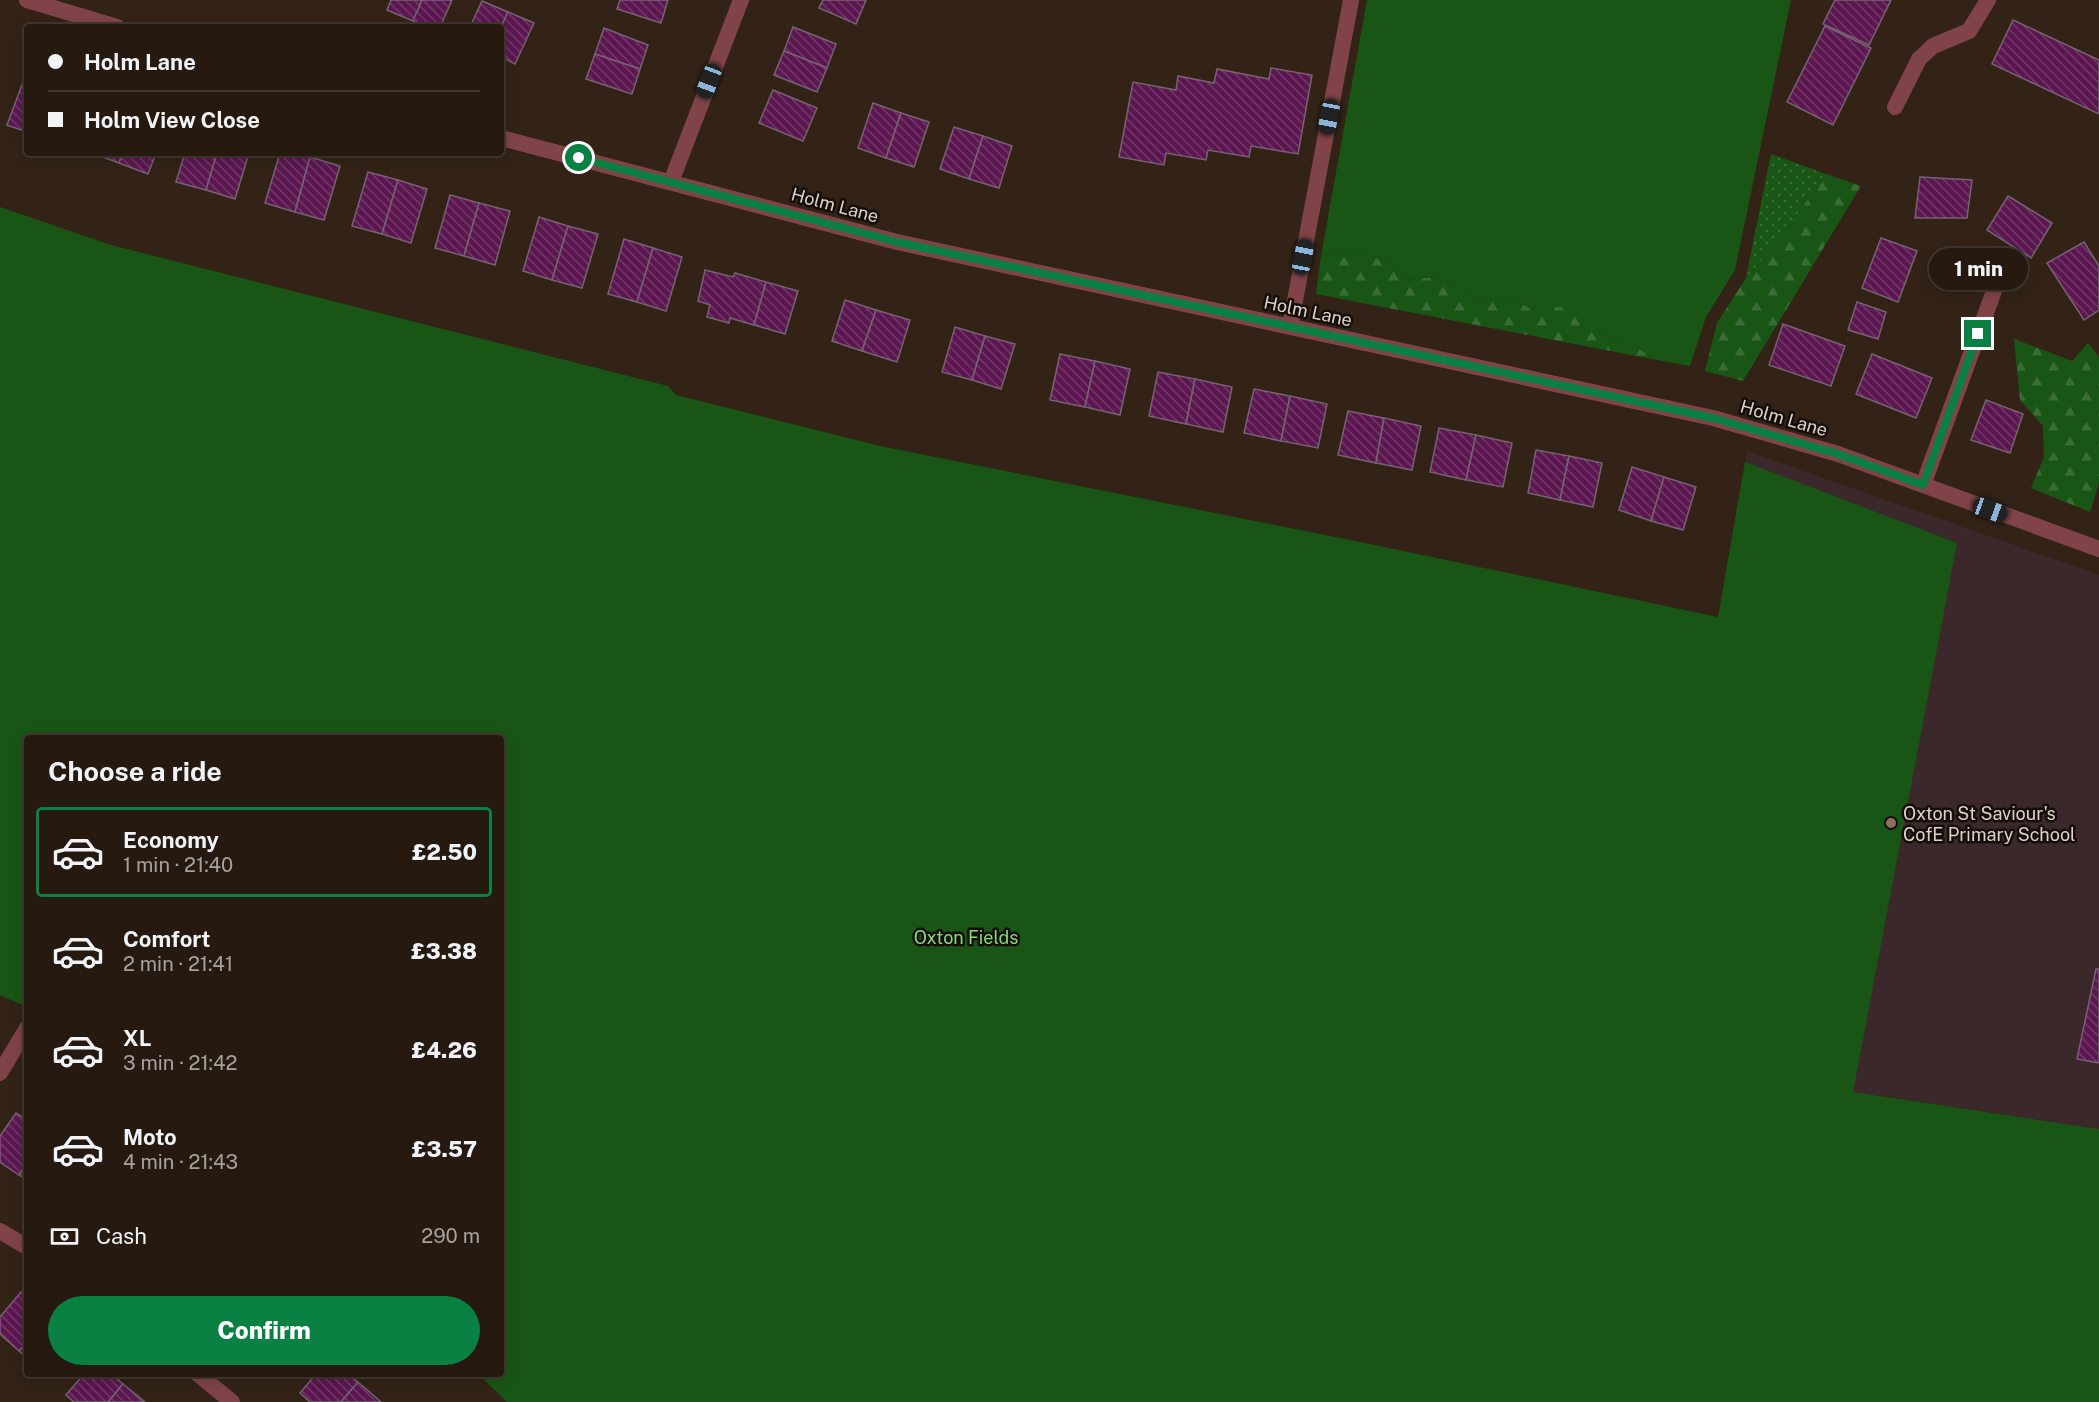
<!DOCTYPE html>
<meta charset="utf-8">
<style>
:root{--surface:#261a10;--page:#2e2319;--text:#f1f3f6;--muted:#a4a19f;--line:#423830;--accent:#0b8043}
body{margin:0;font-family:"Public Sans",sans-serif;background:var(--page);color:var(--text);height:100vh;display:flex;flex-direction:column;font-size:22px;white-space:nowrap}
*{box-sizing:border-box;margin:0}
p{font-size:20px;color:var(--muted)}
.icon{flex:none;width:33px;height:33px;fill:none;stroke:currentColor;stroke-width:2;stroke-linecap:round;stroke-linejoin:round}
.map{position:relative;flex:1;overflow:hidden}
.sheet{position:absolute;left:24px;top:735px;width:480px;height:642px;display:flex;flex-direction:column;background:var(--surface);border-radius:6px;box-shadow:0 3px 15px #0003,0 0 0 2px var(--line)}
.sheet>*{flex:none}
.banner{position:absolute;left:24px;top:24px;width:480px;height:132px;border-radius:6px;box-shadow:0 3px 15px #0003,0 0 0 2px var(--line);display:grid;align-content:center;height:132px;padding:0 24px;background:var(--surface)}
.end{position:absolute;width:27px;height:27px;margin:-14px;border:8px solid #0b8043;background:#fff;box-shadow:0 0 0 3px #fff}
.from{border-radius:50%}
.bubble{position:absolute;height:42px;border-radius:21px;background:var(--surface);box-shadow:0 3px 15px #0003,0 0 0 2px var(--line);font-size:20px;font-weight:800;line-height:42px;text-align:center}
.car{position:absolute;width:18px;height:36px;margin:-18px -9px;border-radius:8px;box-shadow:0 0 4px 2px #0007;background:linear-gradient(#222 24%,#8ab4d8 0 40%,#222 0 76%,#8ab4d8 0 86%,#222 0)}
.banner b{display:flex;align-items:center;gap:21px;height:57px;font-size:22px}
.banner b+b{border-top:2px solid var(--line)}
.banner i{width:15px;height:15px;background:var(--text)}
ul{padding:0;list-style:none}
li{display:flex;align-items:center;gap:18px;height:90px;margin:0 12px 9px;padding:0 12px;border:3px solid transparent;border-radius:6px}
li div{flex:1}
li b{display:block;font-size:22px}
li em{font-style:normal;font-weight:800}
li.on{border-color:var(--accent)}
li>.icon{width:54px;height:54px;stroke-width:1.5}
h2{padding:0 24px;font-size:27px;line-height:72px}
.pay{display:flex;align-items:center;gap:15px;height:66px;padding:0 24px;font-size:22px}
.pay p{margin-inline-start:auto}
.action{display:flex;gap:12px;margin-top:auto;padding:12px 24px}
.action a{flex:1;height:69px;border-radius:36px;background:var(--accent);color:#fff;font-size:24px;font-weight:800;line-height:69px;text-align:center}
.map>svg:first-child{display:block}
.education{fill:#3b282b}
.grass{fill:url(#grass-dots)}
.forest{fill:url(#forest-firs)}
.park{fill:#195615}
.building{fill:url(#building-back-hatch);stroke:#766371;stroke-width:1.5}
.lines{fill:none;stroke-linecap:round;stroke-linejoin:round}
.service{stroke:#804448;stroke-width:16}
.minor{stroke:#804448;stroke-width:16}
.route{stroke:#0b8043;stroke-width:8}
.education-dot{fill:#8d6e63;stroke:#150e08;stroke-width:2}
.labels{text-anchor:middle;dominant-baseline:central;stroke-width:5;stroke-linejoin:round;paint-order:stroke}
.street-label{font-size:18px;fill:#ddd2ca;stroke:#150e08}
.poi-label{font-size:18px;fill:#ddd2ca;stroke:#150e08;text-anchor:start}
.park-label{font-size:18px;fill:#83d97c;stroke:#150e08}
</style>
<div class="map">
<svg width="2099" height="1402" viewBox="0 0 2099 1402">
<defs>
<pattern id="grass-dots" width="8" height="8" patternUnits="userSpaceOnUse" patternTransform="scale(1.5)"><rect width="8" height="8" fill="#195615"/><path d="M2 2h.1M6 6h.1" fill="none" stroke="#3a6d36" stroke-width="1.8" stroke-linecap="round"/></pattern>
<pattern id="forest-firs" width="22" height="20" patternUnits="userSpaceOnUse" patternTransform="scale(1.5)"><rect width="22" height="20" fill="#195615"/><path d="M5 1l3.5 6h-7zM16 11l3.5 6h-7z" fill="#3a6d36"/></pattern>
<pattern id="building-back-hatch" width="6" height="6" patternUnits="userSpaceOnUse" patternTransform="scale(1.5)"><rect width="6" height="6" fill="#5c1751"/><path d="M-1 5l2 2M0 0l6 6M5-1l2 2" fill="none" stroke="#733869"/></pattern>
</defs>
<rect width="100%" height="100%" fill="#322316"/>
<path class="education" d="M1747,451l352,124v554l-246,-37 -207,-64z"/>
<path class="grass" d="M1771,154l55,20 -52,73 -28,31z"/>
<g class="forest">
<path d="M1826,174l35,12 -118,195 -38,-10 12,-48 29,-45 28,-31z"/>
<path d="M1349,248l46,17 16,15c29,-7 43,0 64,21l36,-4 18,11 33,-2 27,13 17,18 27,8 24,15 -341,-66 5,-38z"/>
<path d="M2014,339l58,22 16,-18 11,14v126l-9,29 -59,-24 13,-31 -1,-31 -23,-26z"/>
</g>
<g class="park">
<path d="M1367,0h424l-56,270 -29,47 -16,49 -33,-6 -24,-15 -27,-8 -17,-18 -27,-12 -33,1 -18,-11 -36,4c-21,-21 -35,-28 -64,-21l-16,-15 -46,-17 -28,8z"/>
<path d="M0,207l111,38 557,141 8,9 204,51 485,97 353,74 27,-155 212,81 -104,549 246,37v273h-1592l-29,-28h23v-636h-474v269l-27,-12z"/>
</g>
<g class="building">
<path d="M391,0h31l-9,21 -26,-11z"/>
<path d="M422,0h30l-12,27h-14l-13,-6z"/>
<path d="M620,0h48l-7,23 -44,-14z"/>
<path d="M823,0h43l-10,24 -37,-16z"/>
<path d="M1835,0h56l-22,45 -46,-21z"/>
<path d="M482,1l26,11 -7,15h-31z"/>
<path d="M508,12l26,11 -19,41 -14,-7v-30z"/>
<path d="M2013,20l86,40v54l-107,-50z"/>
<path d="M1825,26l46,22 -38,77 -46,-23z"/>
<path d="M793,27l43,17 -9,24 -43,-17z"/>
<path d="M604,28l44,17 -8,24 -45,-15z"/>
<path d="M784,51l43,17 -10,24 -43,-17z"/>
<path d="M595,54l45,15 -8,25 -46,-15z"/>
<path d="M1271,68l41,7 -14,79 -47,-8 -2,11 -41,-7 -2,10 -40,-7 -2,12 -45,-8 14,-75 43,8 2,-14 36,7 3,-14 52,10z"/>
<path d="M26,74h1v58l-20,-7z"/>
<path d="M773,90l44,18 -14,33 -44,-18z"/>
<path d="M873,103l28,10 -15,45 -28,-10z"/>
<path d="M901,113l28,9 -15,45 -28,-9z"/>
<path d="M954,127l29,9 -14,43 -29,-10z"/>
<path d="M983,136l29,10 -13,42 -30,-9z"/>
<path d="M92,153h31l-4,10z"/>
<path d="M123,153h33l-8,21 -29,-11z"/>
<path d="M185,153h32l-11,37 -30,-8z"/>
<path d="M217,153h32l-14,46 -29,-9z"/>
<path d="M280,153h16l14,4 -15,55 -30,-9z"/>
<path d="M310,157l30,9 -16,54 -29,-8z"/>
<path d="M368,172l30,8 -16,54 -30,-8z"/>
<path d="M1920,177l52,3 -5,38h-52z"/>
<path d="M398,180l29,9 -16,54 -29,-9z"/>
<path d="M450,195l29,8 -15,53 -29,-8z"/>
<path d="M2008,196l44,27 -21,35 -44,-28z"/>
<path d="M479,203l31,8 -15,54 -31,-9z"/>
<path d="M539,217l29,9 -16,54 -29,-9z"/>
<path d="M568,226l30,8 -16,54 -30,-8z"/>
<path d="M1881,238l36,13 -19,51 -36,-14z"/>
<path d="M624,239l29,9 -16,54 -29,-8z"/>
<path d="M2084,242l15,24v44l-15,10 -37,-57z"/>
<path d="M653,248l29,9 -16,54 -29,-9z"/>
<path d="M705,270l28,7 2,-4 31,9 -12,43 -24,-7 -1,5 -22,-6 3,-12 -12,-4z"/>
<path d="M766,282l32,9 -13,43 -31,-9z"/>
<path d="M845,300l31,10 -14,41 -30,-10z"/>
<path d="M1857,302l29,10 -8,27 -30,-9z"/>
<path d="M876,310l34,10 -13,42 -35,-11z"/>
<path d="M1783,324l62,22 -14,40 -62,-21z"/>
<path d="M955,327l30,9 -13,44 -30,-8z"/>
<path d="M985,336l30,8 -14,45 -29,-9z"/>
<path d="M1060,354l35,7 -10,46 -35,-7z"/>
<path d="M1872,354l60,24 -16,40 -60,-24z"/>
<path d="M1095,361l35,8 -10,46 -35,-8z"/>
<path d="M1158,372l37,7 -9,45 -37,-8z"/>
<path d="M1195,379l37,8 -9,45 -37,-8z"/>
<path d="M1254,389l36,7 -9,45 -37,-8z"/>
<path d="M1290,396l37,8 -9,44 -37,-7z"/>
<path d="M1986,400l37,14 -13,39 -39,-13z"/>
<path d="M1348,411l36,7 -8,45 -38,-8z"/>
<path d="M1384,418l37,8 -9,44 -36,-7z"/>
<path d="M1439,428l37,7 -10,45 -36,-8z"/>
<path d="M1476,435l36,8 -9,44 -37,-7z"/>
<path d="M1536,450l33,6 -9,44 -32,-7z"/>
<path d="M1569,456l33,7 -9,44 -33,-7z"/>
<path d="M1632,467l32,10 -13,44 -32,-11z"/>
<path d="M1664,477l32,10 -13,43 -32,-9z"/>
<path d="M2096,969h3v94l-22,-4z"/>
<path d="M16,1113l11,7v42l-8,13 -19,-13v-26z"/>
<path d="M27,1162v18l-8,-5z"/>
<path d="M21,1292l6,5v45l-8,9 -19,-17v-17z"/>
<path d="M27,1342v16l-8,-7z"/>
<path d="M84,1374h27l12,10 -15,18h-34l-8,-7z"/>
<path d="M316,1374h32l10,8 -17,20h-31l-10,-9z"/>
<path d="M358,1382l23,20h-40z"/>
<path d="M123,1384l22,18h-37z"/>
</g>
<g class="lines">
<path class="service" d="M1290,327l61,-327"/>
<g class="minor">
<path d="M27,0l90,27"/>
<path d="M1895,107l24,-48 14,-13 36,-15 19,-31"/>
<path d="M501,138l396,104 816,176 125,36 261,95"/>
<path d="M671,182l70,-182"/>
<path d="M1923,485l71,-194"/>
<path d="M0,1073l27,-45"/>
<path d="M0,1231l27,16"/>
<path d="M198,1374l34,28"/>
</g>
</g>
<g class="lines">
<path class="route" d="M579,158l318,84 816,176 125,36 85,31 55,-151"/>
</g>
<circle class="education-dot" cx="1891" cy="823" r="6"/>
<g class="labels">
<g class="street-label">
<text transform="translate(835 205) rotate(15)">Holm Lane</text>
<text transform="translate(1308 311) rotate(12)">Holm Lane</text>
<text transform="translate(1784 418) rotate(16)">Holm Lane</text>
</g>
<g class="poi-label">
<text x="1903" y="813">Oxton St Saviour's<tspan x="1903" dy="21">CofE Primary School</tspan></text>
</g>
<g class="park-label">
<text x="966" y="937">Oxton Fields</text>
</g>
</g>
</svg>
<i class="end from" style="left:579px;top:158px"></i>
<i class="end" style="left:1978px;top:334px"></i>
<div class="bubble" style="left:1929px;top:248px;width:99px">1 min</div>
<i class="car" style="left:709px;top:81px;rotate:201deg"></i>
<i class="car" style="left:1329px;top:117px;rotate:191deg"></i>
<i class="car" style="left:1303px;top:257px;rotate:11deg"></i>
<i class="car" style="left:1990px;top:510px;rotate:110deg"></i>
<div class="banner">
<b><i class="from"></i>Holm Lane</b>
<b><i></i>Holm View Close</b>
</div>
<section class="sheet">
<h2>Choose a ride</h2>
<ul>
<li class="on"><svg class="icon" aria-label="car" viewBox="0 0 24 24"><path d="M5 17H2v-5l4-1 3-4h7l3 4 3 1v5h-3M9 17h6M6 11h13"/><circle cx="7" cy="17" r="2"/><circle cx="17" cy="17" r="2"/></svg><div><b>Economy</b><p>1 min · 21:40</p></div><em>£2.50</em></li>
<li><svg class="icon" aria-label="car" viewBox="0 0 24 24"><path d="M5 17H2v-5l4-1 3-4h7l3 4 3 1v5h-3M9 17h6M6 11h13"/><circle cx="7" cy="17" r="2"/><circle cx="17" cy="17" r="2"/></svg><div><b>Comfort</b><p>2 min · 21:41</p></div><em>£3.38</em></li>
<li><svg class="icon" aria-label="car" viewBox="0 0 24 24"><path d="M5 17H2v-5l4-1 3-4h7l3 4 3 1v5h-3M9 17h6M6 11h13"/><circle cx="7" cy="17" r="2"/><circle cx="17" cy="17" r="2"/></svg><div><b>XL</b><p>3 min · 21:42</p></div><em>£4.26</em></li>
<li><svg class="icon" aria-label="car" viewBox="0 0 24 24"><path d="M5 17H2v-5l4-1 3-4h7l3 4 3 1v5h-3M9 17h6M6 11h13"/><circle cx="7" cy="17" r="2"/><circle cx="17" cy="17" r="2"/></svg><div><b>Moto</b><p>4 min · 21:43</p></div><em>£3.57</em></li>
</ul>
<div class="pay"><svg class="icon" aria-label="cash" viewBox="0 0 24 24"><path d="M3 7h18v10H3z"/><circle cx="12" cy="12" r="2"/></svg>Cash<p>290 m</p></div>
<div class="action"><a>Confirm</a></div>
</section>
</div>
